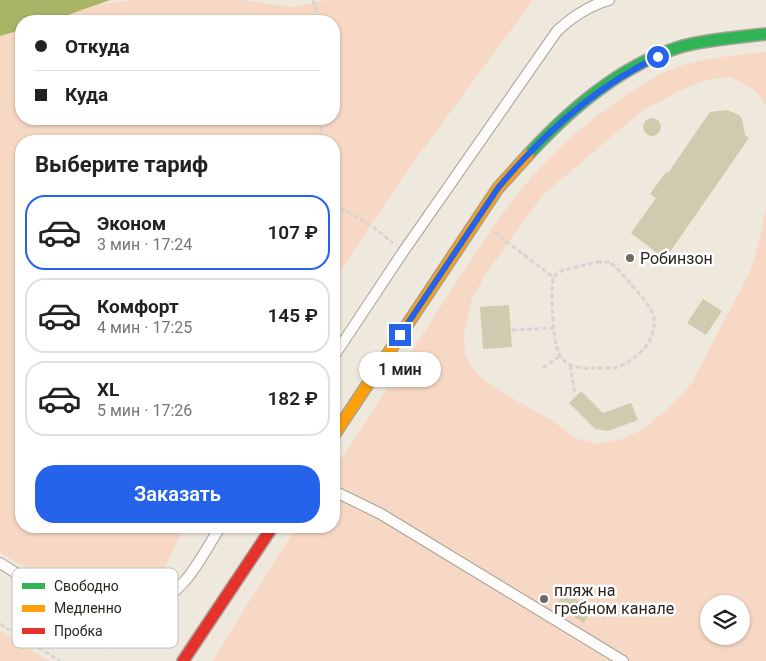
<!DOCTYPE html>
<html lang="ru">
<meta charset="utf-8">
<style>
:root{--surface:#fff;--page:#f2f2f2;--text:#222;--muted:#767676;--line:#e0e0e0;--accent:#2563eb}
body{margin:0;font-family:Roboto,sans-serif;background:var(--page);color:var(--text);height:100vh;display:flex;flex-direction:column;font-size:19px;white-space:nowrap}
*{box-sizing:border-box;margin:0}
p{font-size:16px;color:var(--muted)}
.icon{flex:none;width:28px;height:28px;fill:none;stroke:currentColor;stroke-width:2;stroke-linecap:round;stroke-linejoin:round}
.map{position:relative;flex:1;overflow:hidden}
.panel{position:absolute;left:15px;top:135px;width:325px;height:398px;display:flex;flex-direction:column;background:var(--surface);border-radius:20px;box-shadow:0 1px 4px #0004}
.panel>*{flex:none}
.hud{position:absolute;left:15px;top:15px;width:325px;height:110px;border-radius:20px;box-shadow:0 1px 4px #0004;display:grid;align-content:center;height:110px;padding:0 20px;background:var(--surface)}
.buttons{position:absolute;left:700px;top:595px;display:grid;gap:10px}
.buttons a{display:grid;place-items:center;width:50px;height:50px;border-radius:50%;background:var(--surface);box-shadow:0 1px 4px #0004;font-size:25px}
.end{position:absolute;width:22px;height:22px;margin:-11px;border:6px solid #2563eb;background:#fff;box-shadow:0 0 0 2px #fff}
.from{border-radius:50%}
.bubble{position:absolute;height:35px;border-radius:18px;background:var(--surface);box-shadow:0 1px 4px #0004;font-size:16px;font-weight:600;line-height:35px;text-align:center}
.hud b{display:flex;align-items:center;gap:18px;height:48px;font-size:19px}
.hud b+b{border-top:1px solid var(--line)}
.hud i{width:12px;height:12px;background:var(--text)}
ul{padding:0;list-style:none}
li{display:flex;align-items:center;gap:15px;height:75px;margin:0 10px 8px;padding:0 10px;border:2px solid var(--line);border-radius:20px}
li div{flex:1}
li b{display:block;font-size:19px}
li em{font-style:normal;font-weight:600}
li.on{border-color:var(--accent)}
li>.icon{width:45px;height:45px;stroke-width:1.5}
h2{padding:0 20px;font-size:22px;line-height:60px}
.action{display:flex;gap:10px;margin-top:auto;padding:10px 20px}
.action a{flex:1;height:58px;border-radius:20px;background:var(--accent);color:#fff;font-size:20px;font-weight:600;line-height:58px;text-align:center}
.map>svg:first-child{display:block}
.green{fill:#f7d8c5;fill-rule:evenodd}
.water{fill:#a9b467}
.building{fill:#d0caaf}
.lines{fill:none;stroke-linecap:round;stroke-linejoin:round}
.lane-casing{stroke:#a6a299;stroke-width:12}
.fast-casing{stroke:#a6a299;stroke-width:14}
.slow-casing{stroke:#a6a299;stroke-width:14}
.jam-casing{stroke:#a6a299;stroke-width:14}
.path{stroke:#d7d5d2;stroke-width:3;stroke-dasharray:5 2.5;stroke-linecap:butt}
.lane{stroke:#fdfcfa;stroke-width:10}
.fast{stroke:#30b455;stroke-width:11}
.slow{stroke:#ff9f0a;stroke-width:11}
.jam{stroke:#e5322d;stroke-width:11}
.route{stroke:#2563eb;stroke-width:6}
.poi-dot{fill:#6f6a61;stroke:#fff;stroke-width:2}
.labels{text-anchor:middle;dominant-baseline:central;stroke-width:5;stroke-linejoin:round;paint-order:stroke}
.poi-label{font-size:16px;fill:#2a261e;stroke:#fff;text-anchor:start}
.key{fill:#fff;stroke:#bfbebc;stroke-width:1}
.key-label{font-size:14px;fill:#2a261e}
</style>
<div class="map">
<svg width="766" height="661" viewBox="0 0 766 661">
<rect width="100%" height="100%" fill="#efe9dd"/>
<g class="green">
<path d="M131,0h110l51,7 35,-7h206l-120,163 -79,117v-139h-313v385h165l-11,19 -22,51 -18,9 -25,2 -24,-4 -86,-50v-517l21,-6v89h313v-98h-283l49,-17z"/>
<path d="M766,52v53l-10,-14 -25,-14 -20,2 -21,7 -47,24 -101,86 -34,47 -22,31 -14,24 -8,36 1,19 7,14 12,13 38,24 31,17 22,17 22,6 25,-5 23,-11 22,-19 24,-25 59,-112 9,-30 7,-36v455h-554l85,-135h37v-56l154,-236c40,-58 78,-98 135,-137 19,-13 39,-26 60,-32 27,-8 55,-10 83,-13zM709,604h32v32h-32z"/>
<path d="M117,625l13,6 -23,19 1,-22z"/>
<path d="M0,631l49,30h-49z"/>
</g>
<path class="water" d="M0,0h110l-59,21h-30v9l-21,6z"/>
<g class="building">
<path d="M727,110l12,5 3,4 3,16 4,3 -84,121 -34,-26 25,-35 -6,-4 16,-22 2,1 42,-61z"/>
<circle cx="652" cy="127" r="9"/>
<path d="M703,299l19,12 -16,24 -19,-12z"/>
<path d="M509,305l3,42 -29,2 -3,-42z"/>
<path d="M581,391l22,22 28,-10 7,17 -30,11 -13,-2 -26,-26z"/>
<path d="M564,592l28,17 -8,14 -28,-17z"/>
</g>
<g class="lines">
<defs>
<g id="lane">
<path d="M334,356l69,-104 154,-221c16,-15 31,-25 52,-31"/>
<path d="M334,491l47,23 242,147"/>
<path d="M0,563c59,36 122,85 183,20 14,-15 26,-39 38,-57"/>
</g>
<path id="fast" d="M528,155c42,-46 94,-91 155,-109 27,-7 55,-9 83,-12"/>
<path id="slow" d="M334,435l164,-247 30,-33"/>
<path id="jam" d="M183,661l90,-135"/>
</defs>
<use href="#lane" class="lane-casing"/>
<use href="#fast" class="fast-casing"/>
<use href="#slow" class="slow-casing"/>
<use href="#jam" class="jam-casing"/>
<g class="path">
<path d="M313,0l6,21"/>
<path d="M321,119v22"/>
<path d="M334,204l38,22 21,17"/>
<path d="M494,232l59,45"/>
<path d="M597,262h13c10,9 43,44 44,56 3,23 -17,41 -36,49 -7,2 -16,1 -23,1 -12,1 -27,0 -35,-12 -8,-13 -9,-63 -7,-79l8,-6z"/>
<path d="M512,330l42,-2"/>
<path d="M570,365l5,29"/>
<path d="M543,368l17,-12"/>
<path d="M0,624l60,37"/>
</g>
<use href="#lane" class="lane"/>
<use href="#fast" class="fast"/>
<use href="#slow" class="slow"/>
<use href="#jam" class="jam"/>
</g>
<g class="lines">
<path class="route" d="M400,335l98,-147c45,-54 96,-101 160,-131"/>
</g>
<g class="poi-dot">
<circle cx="630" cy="258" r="5"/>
<circle cx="544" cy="599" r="5"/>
</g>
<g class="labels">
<g class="poi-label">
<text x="640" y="258">Робинзон</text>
<text x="554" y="590">пляж на<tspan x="554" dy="18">гребном канале</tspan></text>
</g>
</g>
<rect x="12" y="568" width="166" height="80" rx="8" class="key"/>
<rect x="22" y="583" width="23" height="6" fill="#30b455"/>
<rect x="22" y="605" width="23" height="7" fill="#ff9f0a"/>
<rect x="22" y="628" width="23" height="6" fill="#e5322d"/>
<g class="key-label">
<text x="54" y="591">Свободно</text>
<text x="54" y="613">Медленно</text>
<text x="54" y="636">Пробка</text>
</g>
</svg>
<div class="buttons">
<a><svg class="icon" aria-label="layers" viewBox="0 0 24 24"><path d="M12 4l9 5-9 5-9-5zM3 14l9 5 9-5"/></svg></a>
</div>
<i class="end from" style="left:658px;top:57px"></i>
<i class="end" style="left:400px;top:335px"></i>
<div class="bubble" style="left:359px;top:352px;width:82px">1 мин</div>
<div class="hud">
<b><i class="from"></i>Откуда</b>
<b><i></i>Куда</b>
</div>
<section class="panel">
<h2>Выберите тариф</h2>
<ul>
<li class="on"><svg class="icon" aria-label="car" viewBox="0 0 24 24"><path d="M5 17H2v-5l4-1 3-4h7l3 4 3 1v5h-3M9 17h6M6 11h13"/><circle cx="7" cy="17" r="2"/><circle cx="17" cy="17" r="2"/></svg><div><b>Эконом</b><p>3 мин · 17:24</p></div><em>107 ₽</em></li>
<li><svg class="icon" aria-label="car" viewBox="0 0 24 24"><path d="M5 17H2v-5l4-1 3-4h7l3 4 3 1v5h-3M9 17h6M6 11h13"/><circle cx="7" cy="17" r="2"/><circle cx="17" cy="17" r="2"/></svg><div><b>Комфорт</b><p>4 мин · 17:25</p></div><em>145 ₽</em></li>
<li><svg class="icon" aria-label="car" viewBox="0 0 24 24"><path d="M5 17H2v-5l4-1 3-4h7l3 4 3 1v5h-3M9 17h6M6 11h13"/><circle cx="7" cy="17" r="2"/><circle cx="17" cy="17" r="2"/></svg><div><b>XL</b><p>5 мин · 17:26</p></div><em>182 ₽</em></li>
</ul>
<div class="action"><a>Заказать</a></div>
</section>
</div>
